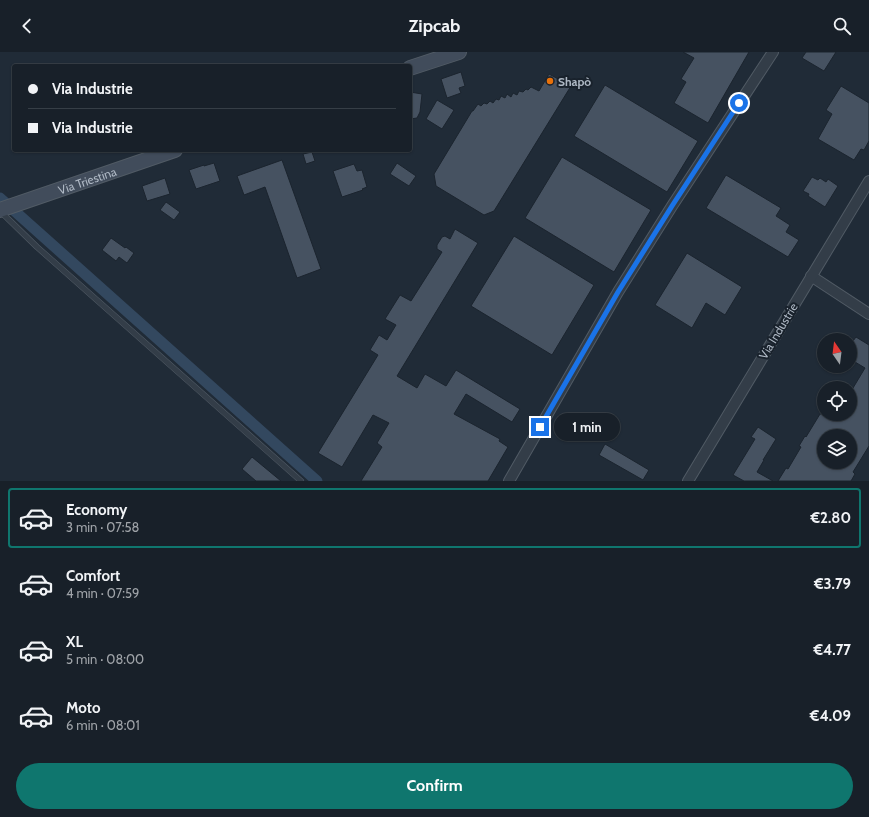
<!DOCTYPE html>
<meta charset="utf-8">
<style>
:root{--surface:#182029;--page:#252d35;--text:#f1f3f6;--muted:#9fa3a8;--line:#363e46;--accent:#0f766e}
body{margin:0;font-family:Cabin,sans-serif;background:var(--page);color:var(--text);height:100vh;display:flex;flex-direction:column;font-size:15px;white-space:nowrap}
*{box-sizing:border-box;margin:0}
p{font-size:13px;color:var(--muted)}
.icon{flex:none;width:22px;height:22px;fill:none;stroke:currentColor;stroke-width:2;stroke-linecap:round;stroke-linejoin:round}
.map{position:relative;height:429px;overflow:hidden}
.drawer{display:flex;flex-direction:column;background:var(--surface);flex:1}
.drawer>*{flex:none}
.top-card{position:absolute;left:12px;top:12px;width:400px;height:88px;border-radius:4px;box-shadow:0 1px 3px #0004,0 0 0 1px var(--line);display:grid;align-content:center;height:88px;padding:0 16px;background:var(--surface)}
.needle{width:26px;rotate:346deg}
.tools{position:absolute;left:817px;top:281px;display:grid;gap:8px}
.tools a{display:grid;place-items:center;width:40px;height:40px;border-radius:50%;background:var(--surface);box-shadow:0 1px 3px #0004,0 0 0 1px var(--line);font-size:20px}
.end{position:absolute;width:18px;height:18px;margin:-9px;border:5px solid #1a73e8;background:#fff;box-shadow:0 0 0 2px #fff}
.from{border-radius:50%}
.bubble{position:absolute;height:28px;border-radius:14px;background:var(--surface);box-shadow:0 1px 3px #0004,0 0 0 1px var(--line);font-size:13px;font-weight:700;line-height:28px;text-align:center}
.top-card b{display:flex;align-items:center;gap:14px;height:38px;font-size:15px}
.top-card b+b{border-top:1px solid var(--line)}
.top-card i{width:10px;height:10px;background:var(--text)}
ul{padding:7px 0 0;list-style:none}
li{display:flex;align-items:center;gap:12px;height:60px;margin:0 8px 6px;padding:0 8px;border:2px solid transparent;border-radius:4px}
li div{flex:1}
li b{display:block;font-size:15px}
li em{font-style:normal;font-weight:700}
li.selected{border-color:var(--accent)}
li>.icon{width:36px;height:36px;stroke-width:1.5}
.cta{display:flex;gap:8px;margin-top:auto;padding:8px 16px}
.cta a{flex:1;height:46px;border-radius:24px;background:var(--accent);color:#fff;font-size:16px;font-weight:700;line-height:46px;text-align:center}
header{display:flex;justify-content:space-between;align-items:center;height:52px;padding:0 16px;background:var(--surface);font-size:18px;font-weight:700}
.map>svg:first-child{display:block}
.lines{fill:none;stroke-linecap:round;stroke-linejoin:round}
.canal{stroke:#33485f;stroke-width:11}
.building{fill:#465261;stroke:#1b242e;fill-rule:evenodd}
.service-casing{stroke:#515b65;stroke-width:6}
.minor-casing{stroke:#515b65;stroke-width:12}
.secondary-casing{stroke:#515b65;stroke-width:16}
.service{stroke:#333d48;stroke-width:5}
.minor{stroke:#333d48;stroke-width:10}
.secondary{stroke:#414c5b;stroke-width:14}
.route{stroke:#1a73e8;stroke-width:5}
.food-dot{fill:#e8710a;stroke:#19222c;stroke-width:1.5}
.labels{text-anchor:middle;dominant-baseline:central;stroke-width:4;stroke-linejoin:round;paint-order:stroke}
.poi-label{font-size:12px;font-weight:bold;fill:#aeb8c4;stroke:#19222c;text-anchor:start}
.street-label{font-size:12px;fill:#aeb8c4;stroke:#19222c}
</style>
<header><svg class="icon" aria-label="back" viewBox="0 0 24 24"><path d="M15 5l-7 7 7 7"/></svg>Zipcab<svg class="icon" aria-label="search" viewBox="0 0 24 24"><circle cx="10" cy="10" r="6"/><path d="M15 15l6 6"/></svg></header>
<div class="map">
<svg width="869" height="429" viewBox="0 0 869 429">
<rect width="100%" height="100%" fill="#202b37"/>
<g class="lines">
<path class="canal" d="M0,146l317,283"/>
</g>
<g class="building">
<path d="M683,0h66l-41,71 -34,-20 12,-21 -5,-3 13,-21z"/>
<path d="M806,0h30l-12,19 -22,-13z"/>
<path d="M461,20l4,14 -6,2 2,5 -14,5 -6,-19z"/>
<path d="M549,22l22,12 -77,125 -10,4 -48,-29 -2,-12 38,-63h1l5,-7 3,2 3,-3 3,1 3,-3 3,2 3,-4 3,1 2,-4 4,2 2,-4 4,3 2,-4 4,2 2,-4 4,1 3,-3 2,1 3,-3 8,4z"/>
<path d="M605,33l93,56 -31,51 -93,-56z"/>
<path d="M841,34l28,17v38l-5,9 -3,-1 -7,11 -36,-21 14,-25 -6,-4z"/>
<path d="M410,40l12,2 -2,18 -3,6 -7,1z"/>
<path d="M437,48l17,10 -12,19 -16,-10z"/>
<path d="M312,100l3,9 -9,3 -3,-10z"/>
<path d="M562,105l89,53 -37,62 -89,-54z"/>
<path d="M282,108l39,109 -24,9 -32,-91 -21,8 -7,-19z"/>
<path d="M214,111l6,18 -24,8 -7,-19 15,-5v1z"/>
<path d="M397,111l19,13 -7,10 -19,-12z"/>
<path d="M354,112l3,7 5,-1 5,17 -5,2 1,1 -21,7 -9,-26z"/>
<path d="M726,123l55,33 -5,8 14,9 -4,7 13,8 -11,17 -82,-49z"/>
<path d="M812,125l6,3 2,-2 6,4 2,-3 10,7 -13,21 -17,-11 1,-2 -6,-3z"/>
<path d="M165,126l5,16 -23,7 -5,-15z"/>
<path d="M166,150l14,10 -6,8 -14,-10z"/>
<path d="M455,177l23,14 -81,133 20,12 8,-14 21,12 10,-16 64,39 -8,13 -46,-28 -12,20 46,25 -1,2 9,6 -20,34h-127l21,-34 -5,-4 12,-20 -16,-8 -31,52 -24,-14 60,-98 -8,-5 9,-15 8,5 9,-15 -11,-6 15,-24 11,6 31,-49 -5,-3v-4l5,-8 3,-1 5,3z"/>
<path d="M514,184l80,49 -42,70 -81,-49z"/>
<path d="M111,186l14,10 1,-1 8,6 -7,10 -8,-6 -3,4 -14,-11z"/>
<path d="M687,201l55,34 -17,28 -19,-12 -14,25 -37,-23z"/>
<path d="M856,285l13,8v101l-16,26 2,2 -4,7h-73l8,-13 2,1 13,-22 -2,-1 6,-10 1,1 14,-23h30v-21l15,-25 -15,-9v-20l3,2zM824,384h26v26h-26z"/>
<path d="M758,375l18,12 -13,21h1l-7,12 16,9h-29l-11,-6 22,-36 -4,-2z"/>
<path d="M605,392l44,26 -6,10 -44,-25z"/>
<path d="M252,405l29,24h-25l-14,-12z"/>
</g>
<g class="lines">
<defs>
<path id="service" d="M1,160l36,35 264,234"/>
<g id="minor">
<path d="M811,224l58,38"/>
<path d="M509,429l109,-189 54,-86 101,-154"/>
<path d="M688,429l181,-300"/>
</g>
<g id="secondary">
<path d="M410,16l49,-16"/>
<path id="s1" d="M0,158l175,-60"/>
</g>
</defs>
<use href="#service" class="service-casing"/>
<use href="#minor" class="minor-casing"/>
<use href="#secondary" class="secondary-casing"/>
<use href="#service" class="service"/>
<use href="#minor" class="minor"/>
<use href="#secondary" class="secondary"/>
</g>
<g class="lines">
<path class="route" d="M540,375l78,-135 54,-86 67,-103"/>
</g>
<circle class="food-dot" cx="550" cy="29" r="4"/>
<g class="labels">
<g class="poi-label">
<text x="558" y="29">Shapò</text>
</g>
<g class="street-label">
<text stroke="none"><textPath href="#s1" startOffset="92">Via Triestina</textPath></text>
<text transform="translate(778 279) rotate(-59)">Via Industrie</text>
</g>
</g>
</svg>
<div class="tools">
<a><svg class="needle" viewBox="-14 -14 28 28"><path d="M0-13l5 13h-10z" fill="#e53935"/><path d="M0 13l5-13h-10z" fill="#9fa3a8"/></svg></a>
<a><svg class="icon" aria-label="locate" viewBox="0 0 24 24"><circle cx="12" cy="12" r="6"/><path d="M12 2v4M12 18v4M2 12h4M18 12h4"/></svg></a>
<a><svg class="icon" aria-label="layers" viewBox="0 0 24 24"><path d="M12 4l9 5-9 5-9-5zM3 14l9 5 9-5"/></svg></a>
</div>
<i class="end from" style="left:739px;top:51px"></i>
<i class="end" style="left:540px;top:375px"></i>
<div class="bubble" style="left:554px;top:361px;width:66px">1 min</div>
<div class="top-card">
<b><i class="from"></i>Via Industrie</b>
<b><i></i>Via Industrie</b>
</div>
</div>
<section class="drawer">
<ul>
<li class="selected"><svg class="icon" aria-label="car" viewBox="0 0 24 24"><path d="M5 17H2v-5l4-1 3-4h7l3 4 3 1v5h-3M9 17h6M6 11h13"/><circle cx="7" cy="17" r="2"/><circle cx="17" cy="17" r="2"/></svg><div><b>Economy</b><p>3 min · 07:58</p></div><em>€2.80</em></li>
<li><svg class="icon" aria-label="car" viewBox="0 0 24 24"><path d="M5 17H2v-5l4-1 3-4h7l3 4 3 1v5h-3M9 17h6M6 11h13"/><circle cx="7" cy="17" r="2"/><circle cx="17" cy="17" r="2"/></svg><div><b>Comfort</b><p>4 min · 07:59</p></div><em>€3.79</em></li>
<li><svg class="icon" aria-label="car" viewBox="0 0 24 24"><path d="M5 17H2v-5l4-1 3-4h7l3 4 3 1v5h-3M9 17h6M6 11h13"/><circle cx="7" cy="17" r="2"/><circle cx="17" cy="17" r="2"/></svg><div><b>XL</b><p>5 min · 08:00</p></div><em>€4.77</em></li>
<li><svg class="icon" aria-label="car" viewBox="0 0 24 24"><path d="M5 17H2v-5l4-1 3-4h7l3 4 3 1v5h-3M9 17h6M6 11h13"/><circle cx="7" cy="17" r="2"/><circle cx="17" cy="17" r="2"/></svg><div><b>Moto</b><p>6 min · 08:01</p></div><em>€4.09</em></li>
</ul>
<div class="cta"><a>Confirm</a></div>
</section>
